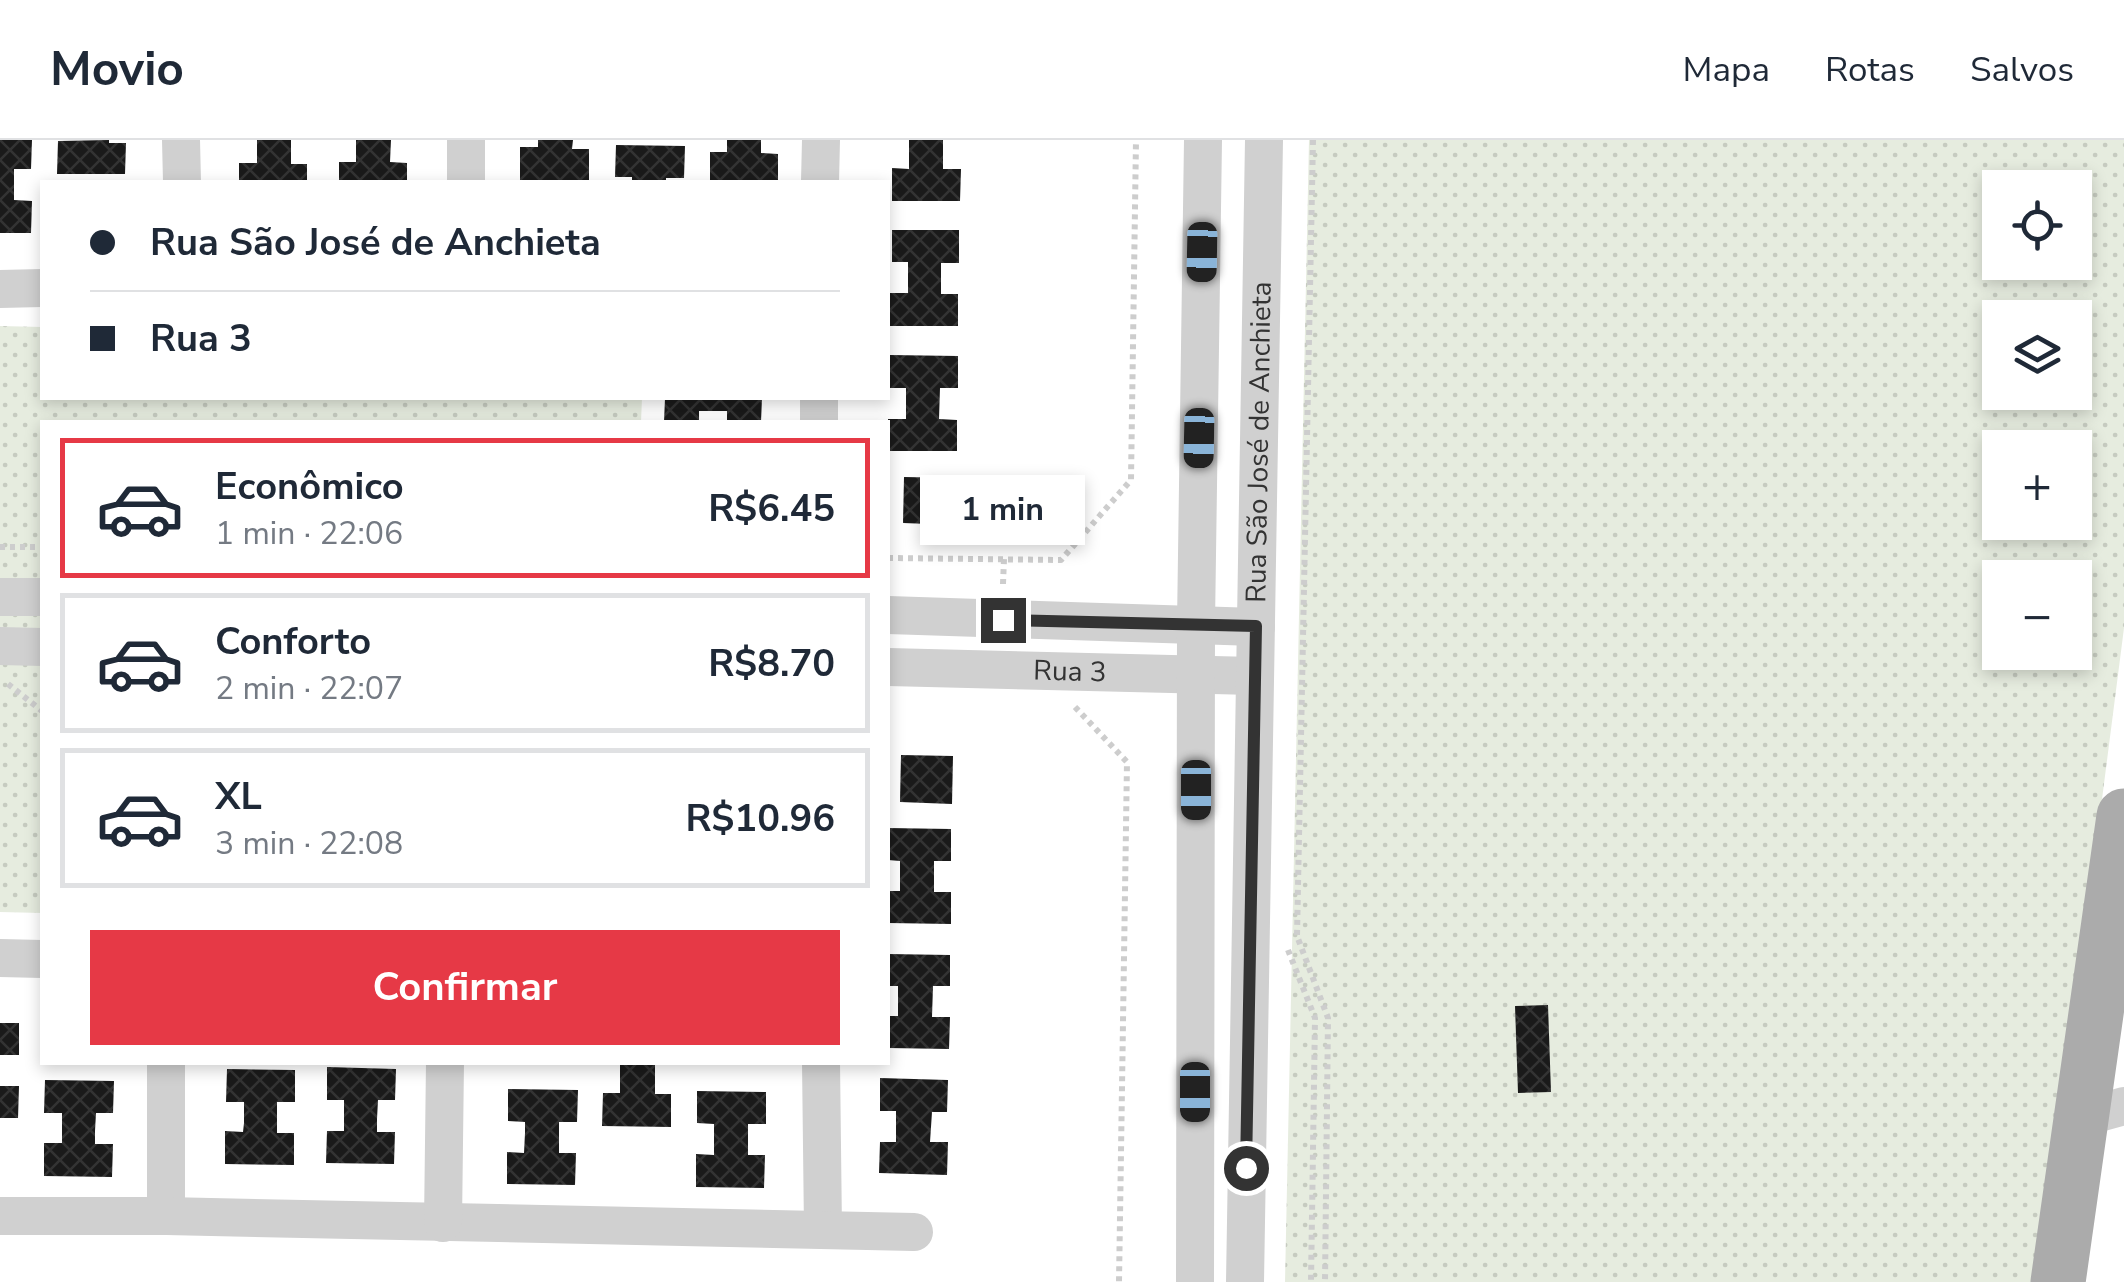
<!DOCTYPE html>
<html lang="pt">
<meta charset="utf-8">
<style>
:root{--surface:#fff;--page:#f2f2f3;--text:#1f2937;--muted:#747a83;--line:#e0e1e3;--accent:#e63946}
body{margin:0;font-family:"Nunito Sans",sans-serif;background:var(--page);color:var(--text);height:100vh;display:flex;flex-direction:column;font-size:38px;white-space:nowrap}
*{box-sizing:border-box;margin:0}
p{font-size:32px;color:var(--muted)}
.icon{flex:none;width:55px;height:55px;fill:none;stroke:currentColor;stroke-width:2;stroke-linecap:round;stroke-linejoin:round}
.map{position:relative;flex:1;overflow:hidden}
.panel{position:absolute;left:40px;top:280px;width:850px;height:645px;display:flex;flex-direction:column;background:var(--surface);border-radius:0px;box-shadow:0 5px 15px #0003}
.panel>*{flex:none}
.banner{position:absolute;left:40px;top:40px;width:850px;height:220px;border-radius:0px;box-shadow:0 5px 15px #0003;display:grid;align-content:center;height:220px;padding:0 50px;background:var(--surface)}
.buttons{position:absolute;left:1982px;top:30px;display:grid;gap:20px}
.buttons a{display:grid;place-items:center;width:110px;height:110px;border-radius:0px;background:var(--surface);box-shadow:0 5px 15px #0003;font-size:50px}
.end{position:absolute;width:45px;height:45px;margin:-22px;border:12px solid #333;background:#fff;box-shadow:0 0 0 5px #fff}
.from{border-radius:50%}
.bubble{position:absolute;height:70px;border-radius:0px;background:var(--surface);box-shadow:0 5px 15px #0003;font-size:32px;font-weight:700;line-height:70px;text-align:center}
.car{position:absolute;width:30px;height:60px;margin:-30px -15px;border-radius:12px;box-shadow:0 0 8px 2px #0007;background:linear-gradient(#222 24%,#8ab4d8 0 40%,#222 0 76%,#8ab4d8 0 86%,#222 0)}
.banner b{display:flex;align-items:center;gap:35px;height:95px;font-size:38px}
.banner b+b{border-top:2px solid var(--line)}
.banner i{width:25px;height:25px;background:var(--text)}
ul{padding:18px 0 0;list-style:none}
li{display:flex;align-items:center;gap:30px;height:140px;margin:0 20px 15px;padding:0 30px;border:5px solid var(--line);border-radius:0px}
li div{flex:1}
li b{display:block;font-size:38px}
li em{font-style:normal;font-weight:700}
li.current{border-color:var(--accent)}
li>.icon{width:90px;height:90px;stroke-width:1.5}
.action{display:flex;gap:20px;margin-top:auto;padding:20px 50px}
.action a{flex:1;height:115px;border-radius:0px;background:var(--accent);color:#fff;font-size:40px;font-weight:700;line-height:115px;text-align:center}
header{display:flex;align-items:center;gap:60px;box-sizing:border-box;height:140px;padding:0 50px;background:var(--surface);border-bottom:2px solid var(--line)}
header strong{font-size:48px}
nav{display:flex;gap:55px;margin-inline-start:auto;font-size:35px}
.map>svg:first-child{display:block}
.green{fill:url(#green-dots);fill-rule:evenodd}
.building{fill:url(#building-cross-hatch)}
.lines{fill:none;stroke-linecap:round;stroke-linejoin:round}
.path{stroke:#cdcdcd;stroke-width:6;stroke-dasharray:5 5;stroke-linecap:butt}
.street{stroke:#d0d0d0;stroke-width:38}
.primary{stroke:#ababab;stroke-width:55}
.route{stroke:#333;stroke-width:12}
.labels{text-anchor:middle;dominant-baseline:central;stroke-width:10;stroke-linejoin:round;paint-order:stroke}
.street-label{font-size:28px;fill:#333;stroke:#fff}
</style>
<header>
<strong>Movio</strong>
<nav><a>Mapa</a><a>Rotas</a><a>Salvos</a></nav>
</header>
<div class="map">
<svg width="2124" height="1142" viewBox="0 0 2124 1142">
<defs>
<pattern id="green-dots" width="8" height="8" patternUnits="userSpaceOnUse" patternTransform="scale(2.5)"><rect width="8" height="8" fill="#e6ecdf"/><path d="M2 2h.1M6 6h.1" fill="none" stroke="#c6cbc0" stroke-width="1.8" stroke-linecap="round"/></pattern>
<pattern id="building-cross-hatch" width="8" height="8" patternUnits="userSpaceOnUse" patternTransform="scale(2.5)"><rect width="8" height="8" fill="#1a1a1a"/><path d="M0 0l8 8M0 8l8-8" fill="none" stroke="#333"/></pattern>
</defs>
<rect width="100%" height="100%" fill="#fff"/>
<g class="green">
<path d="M1309,0h815v488l-84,654h-755zM2000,48h75v74h-75zM2000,178h75v74h-75zM2000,308h75v74h-75zM2000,438h75v74h-75z"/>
<path d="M0,186l42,1v71h600l-1,24h-599v491l-42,-1z"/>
</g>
<g class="building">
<path d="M0,0h32l-1,29h-17v31l18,1 -1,32h-31z"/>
<path d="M109,0v3h17l-1,31h-68l1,-33z"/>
<path d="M257,0h34v24h16v18h-68v-19h18z"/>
<path d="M356,0h35l-1,22 17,1v19h-68v-20h17z"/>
<path d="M538,0h35l-1,9h17v32l-69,-1v-33h18z"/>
<path d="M727,0h34v13l17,1v28h-68v-30h17z"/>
<path d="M909,0h34v29h18l-1,32h-68v-33l17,1z"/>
<path d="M616,5l69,1 -1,32h-18v4h-34v-5h-17z"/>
<path d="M892,90h67v33h-18v31h17v32h-68v-33h18v-31h-16z"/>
<path d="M890,215l68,1v32h-18l-1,31 18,1v31h-69v-32h18v-31h-16z"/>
<path d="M665,258h97l-1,24h-34v-11h-28v11h-35z"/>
<path d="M904,337l53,1 -1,47 -53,-2z"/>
<path d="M901,615l52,1 -1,48 -52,-2z"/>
<path d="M888,688l63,1v32h-17v31h17v32l-63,-1v-32h12v-30l-12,-1z"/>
<path d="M888,814l62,1v31h-17l-1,31h18l-1,32 -61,-1v-32h10v-30h-10z"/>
<path d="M1548,865l3,87 -33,1 -3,-87z"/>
<rect x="0" y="883" width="19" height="32"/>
<path d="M620,922h35v32h16v33l-69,-1 1,-33h17z"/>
<path d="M327,927l69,2 -1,31h-17l-1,19v13h18l-1,32 -68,-1 1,-32h17v-31h-17z"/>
<path d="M227,929l68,1v32h-18v31h17v32l-69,-1v-33l18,1 1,-9v-21h-18z"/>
<path d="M880,938l68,2 -1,32h-15l-2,30h18l-1,33 -68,-2 1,-31h16v-31h-16z"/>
<path d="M45,940l69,1 -1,32h-17l-1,18v13h18l-1,33 -68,-1v-33h18v-30h-18z"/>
<path d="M0,946h19l-1,32h-18z"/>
<path d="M508,949l70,1 -1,32h-18v31h17l-1,32 -68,-1v-32l17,1 1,-20v-11l-17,-1z"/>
<path d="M697,951l69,1v32h-18v31h17l-1,33 -68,-1v-33l18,1v-31l-17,-1z"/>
</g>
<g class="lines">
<g class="path">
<path d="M1313,0l-16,796 31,82 -3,264"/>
<path d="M0,407h42"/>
<path d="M888,418l173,2 70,-80 5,-340"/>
<path d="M1003,444l1,-25"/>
<path d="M8,544l34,27"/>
<path d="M1075,567l52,55 -8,520"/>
<path d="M1288,810l27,68 -4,264"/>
</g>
<g class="street">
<path d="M181,0l1,42"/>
<path d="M466,42v-42"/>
<path d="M820,42l1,-42"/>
<path d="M0,149l42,-1"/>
<path d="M819,258v24"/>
<path d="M0,457h42"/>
<path d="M888,475l368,12"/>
<path d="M0,506l42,1"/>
<path id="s1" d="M888,527l366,9"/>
<path d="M0,818l42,1"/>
<path d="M166,922v154"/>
<path d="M821,922l2,168"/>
<path d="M2081,978l43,-12"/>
<path d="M0,1076h166l748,16"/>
<path d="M443,1083l2,-161"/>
<path d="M1195,1142l1,-658 7,-484"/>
<path id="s2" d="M1245,1142l19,-1142"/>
</g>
<path class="primary" d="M2058,1142l66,-466"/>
</g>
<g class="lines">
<path class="route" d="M1003,480l253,6 -10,542"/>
</g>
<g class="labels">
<g class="street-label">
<text stroke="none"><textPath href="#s2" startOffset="840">Rua São José de Anchieta</textPath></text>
<text stroke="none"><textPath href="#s1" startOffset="182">Rua 3</textPath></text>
</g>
</g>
</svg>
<div class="buttons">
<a><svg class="icon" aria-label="locate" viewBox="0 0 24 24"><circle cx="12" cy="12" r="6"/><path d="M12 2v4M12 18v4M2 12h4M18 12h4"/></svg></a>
<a><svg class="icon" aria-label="layers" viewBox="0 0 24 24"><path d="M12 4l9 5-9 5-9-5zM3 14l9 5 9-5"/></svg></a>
<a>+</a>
<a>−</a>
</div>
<i class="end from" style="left:1246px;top:1028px"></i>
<i class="end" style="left:1003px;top:480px"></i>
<div class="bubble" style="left:920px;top:335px;width:165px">1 min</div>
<i class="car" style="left:1202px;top:112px;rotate:181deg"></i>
<i class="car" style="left:1199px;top:298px;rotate:181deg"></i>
<i class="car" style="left:1196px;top:650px;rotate:180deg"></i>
<i class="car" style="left:1195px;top:952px;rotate:180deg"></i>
<div class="banner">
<b><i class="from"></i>Rua São José de Anchieta</b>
<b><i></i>Rua 3</b>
</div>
<section class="panel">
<ul>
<li class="current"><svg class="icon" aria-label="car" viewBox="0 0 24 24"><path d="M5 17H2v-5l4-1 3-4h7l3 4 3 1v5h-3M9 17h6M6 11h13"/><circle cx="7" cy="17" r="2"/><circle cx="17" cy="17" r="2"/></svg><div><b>Econômico</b><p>1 min · 22:06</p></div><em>R$6.45</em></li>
<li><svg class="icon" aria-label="car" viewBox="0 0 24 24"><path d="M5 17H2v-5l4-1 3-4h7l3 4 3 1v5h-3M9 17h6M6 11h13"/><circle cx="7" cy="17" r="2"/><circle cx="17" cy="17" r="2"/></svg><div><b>Conforto</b><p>2 min · 22:07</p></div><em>R$8.70</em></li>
<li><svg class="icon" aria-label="car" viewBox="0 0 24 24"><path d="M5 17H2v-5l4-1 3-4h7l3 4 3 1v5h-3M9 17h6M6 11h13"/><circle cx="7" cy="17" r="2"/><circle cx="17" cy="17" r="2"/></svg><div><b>XL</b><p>3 min · 22:08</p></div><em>R$10.96</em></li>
</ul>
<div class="action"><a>Confirmar</a></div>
</section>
</div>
